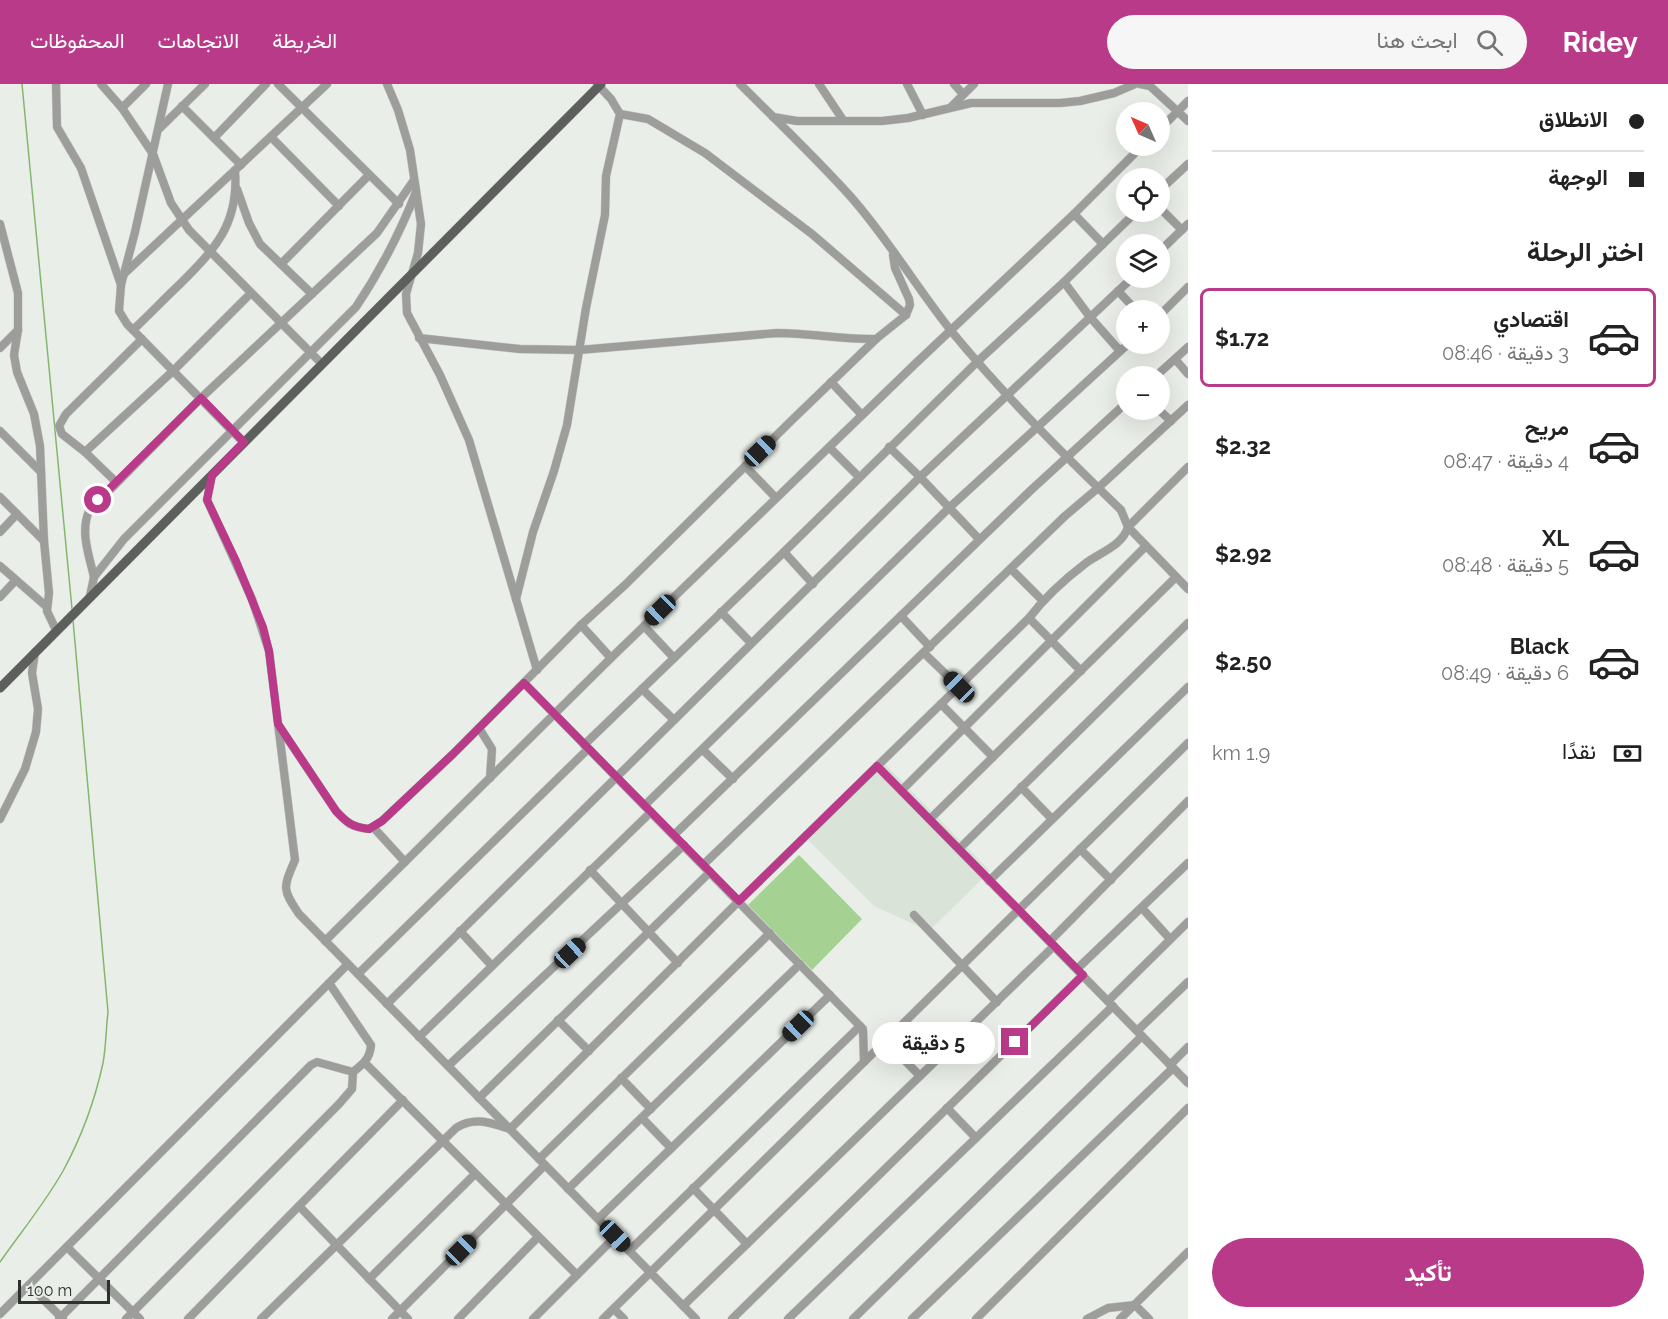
<!DOCTYPE html>
<html lang="ar">
<meta charset="utf-8">
<style>
:root{--surface:#fff;--page:#f6f6f6;--text:#222;--muted:#767676;--line:#e0e0e0;--accent:#b83a88}
body{margin:0;font-family:Raleway,Vazirmatn,sans-serif;background:var(--page);color:var(--text);direction:rtl;height:100vh;display:flex;flex-direction:column;font-size:22px;white-space:nowrap}
*{box-sizing:border-box;margin:0}
p{font-size:20px;color:var(--muted)}
.icon{flex:none;width:33px;height:33px;fill:none;stroke:currentColor;stroke-width:2;stroke-linecap:round;stroke-linejoin:round}
.map{position:relative;flex:1;overflow:hidden;direction:ltr}
.panel{display:flex;flex-direction:column;background:var(--surface);width:480px}
.panel>*{flex:none}
.banner{display:grid;align-content:center;height:132px;padding:0 24px;background:var(--surface)}
.needle{width:39px;rotate:315deg}
.fabs{position:absolute;left:1116px;top:18px;display:grid;gap:12px}
.fabs a{display:grid;place-items:center;width:54px;height:54px;border-radius:50%;background:var(--surface);box-shadow:0 6px 24px #0002;font-size:30px}
.scale{position:absolute;left:18px;bottom:15px;width:92px;box-sizing:border-box;padding-left:6px;border:3px solid #2f312f;border-top:0;font-size:16px;line-height:21px;white-space:nowrap;color:#2f312f;-webkit-text-stroke:4px #eaeee8;paint-order:stroke}
.end{position:absolute;width:27px;height:27px;margin:-14px;border:8px solid #b83a88;background:#fff;box-shadow:0 0 0 3px #fff}
.from{border-radius:50%}
.bubble{position:absolute;height:42px;border-radius:21px;background:var(--surface);box-shadow:0 6px 24px #0002;font-size:20px;font-weight:700;line-height:42px;text-align:center;direction:rtl}
.car{position:absolute;width:18px;height:36px;margin:-18px -9px;border-radius:8px;box-shadow:0 0 4px 2px #0007;background:linear-gradient(#222 24%,#8ab4d8 0 40%,#222 0 76%,#8ab4d8 0 86%,#222 0)}
.banner b{display:flex;align-items:center;gap:21px;height:57px;font-size:22px}
.banner b+b{border-top:2px solid var(--line)}
.banner i{width:15px;height:15px;background:var(--text)}
ul{padding:0;list-style:none}
li{display:flex;align-items:center;gap:18px;height:99px;margin:0 12px 9px;padding:0 12px;border:3px solid transparent;border-radius:9px}
li div{flex:1}
li b{display:block;font-size:22px}
li em{font-style:normal;font-weight:700}
li.on{border-color:var(--accent)}
li>.icon{width:54px;height:54px;stroke-width:1.5}
h2{padding:0 24px;font-size:27px;line-height:72px}
.pay{display:flex;align-items:center;gap:15px;height:66px;padding:0 24px;font-size:22px}
.pay p{margin-inline-start:auto}
.cta{display:flex;gap:12px;margin-top:auto;padding:12px 24px}
.cta a{flex:1;height:69px;border-radius:36px;background:var(--accent);color:#fff;font-size:24px;font-weight:700;line-height:69px;text-align:center}
header{display:flex;align-items:center;gap:36px;box-sizing:border-box;height:84px;padding:0 30px;background:var(--accent);color:#fff}
header strong{font-size:28px}
nav{display:flex;gap:33px;margin-inline-start:auto;font-size:21px}
.search{width:420px;height:54px;background:var(--page);display:flex;align-items:center;gap:15px;box-sizing:border-box;padding:0 21px;border-radius:33px;color:var(--muted);font-size:22px}
main{display:flex;flex:1;min-height:0}
.map>svg:first-child{display:block}
.built{fill:#dae3d7}
.green{fill:#a5d192}
.lines{fill:none;stroke-linecap:round;stroke-linejoin:round}
.stream{stroke:#83b76c;stroke-width:1.5}
.minor-casing{stroke:#c8ccc7;stroke-width:9}
.major-casing{stroke:#c8ccc7;stroke-width:10}
.minor{stroke:#9d9e9c;stroke-width:8}
.major{stroke:#5c5f5b;stroke-width:9}
.route{stroke:#b83a88;stroke-width:8}
</style>
<header>
<strong>Ridey</strong>
<div class="search"><svg class="icon" aria-label="search" viewBox="0 0 24 24"><circle cx="10" cy="10" r="6"/><path d="M15 15l6 6"/></svg>ابحث هنا</div>
<nav><a>الخريطة</a><a>الاتجاهات</a><a>المحفوظات</a></nav>
</header>
<main>
<section class="panel">
<div class="banner">
<b><i class="from"></i>الانطلاق</b>
<b><i></i>الوجهة</b>
</div>
<h2>اختر الرحلة</h2>
<ul>
<li class="on"><svg class="icon" aria-label="car" viewBox="0 0 24 24"><path d="M5 17H2v-5l4-1 3-4h7l3 4 3 1v5h-3M9 17h6M6 11h13"/><circle cx="7" cy="17" r="2"/><circle cx="17" cy="17" r="2"/></svg><div><b>اقتصادي</b><p>3 دقيقة · 08:46</p></div><em>$1.72</em></li>
<li><svg class="icon" aria-label="car" viewBox="0 0 24 24"><path d="M5 17H2v-5l4-1 3-4h7l3 4 3 1v5h-3M9 17h6M6 11h13"/><circle cx="7" cy="17" r="2"/><circle cx="17" cy="17" r="2"/></svg><div><b>مريح</b><p>4 دقيقة · 08:47</p></div><em>$2.32</em></li>
<li><svg class="icon" aria-label="car" viewBox="0 0 24 24"><path d="M5 17H2v-5l4-1 3-4h7l3 4 3 1v5h-3M9 17h6M6 11h13"/><circle cx="7" cy="17" r="2"/><circle cx="17" cy="17" r="2"/></svg><div><b>XL</b><p>5 دقيقة · 08:48</p></div><em>$2.92</em></li>
<li><svg class="icon" aria-label="car" viewBox="0 0 24 24"><path d="M5 17H2v-5l4-1 3-4h7l3 4 3 1v5h-3M9 17h6M6 11h13"/><circle cx="7" cy="17" r="2"/><circle cx="17" cy="17" r="2"/></svg><div><b>Black</b><p>6 دقيقة · 08:49</p></div><em>$2.50</em></li>
</ul>
<div class="pay"><svg class="icon" aria-label="cash" viewBox="0 0 24 24"><path d="M3 7h18v10H3z"/><circle cx="12" cy="12" r="2"/></svg>نقدًا<p>1.9 km</p></div>
<div class="cta"><a>تأكيد</a></div>
</section>
<div class="map">
<svg width="1188" height="1235" viewBox="0 0 1188 1235">
<rect width="100%" height="100%" fill="#eaeee8"/>
<path class="built" d="M885,680l105,107 -61,60 -55,-25 -66,-66z"/>
<path class="green" d="M799,771l63,64 -50,51 -64,-65z"/>
<g class="lines">
<g class="stream">
<path d="M22,0l50,525"/>
<path d="M0,1178c21,-30 45,-59 63,-91 18,-33 32,-71 40,-108 3,-16 3,-34 5,-51l-35,-392"/>
</g>
<defs>
<g id="minor">
<path d="M56,0l1,43 24,41 40,117"/>
<path d="M101,0l21,24 31,46 18,49 18,27 133,134"/>
<path d="M168,0l-33,148 -14,53 -2,26 8,13 117,119"/>
<path d="M278,0l121,120"/>
<path d="M387,0l11,26 12,40 11,74 -3,29 -12,41 1,19 33,62 29,65 68,230"/>
<path d="M819,0l24,36"/>
<path d="M907,0l16,31"/>
<path d="M954,0l9,10"/>
<path d="M1140,0l10,2 38,35"/>
<path d="M182,22l59,59"/>
<path d="M952,22l22,-22"/>
<path d="M122,24l24,-24"/>
<path d="M620,30l28,5 57,34 107,81 94,81"/>
<path d="M773,33l24,4h85l26,-3 63,-15h89l20,-2 34,-8 21,-9"/>
<path d="M160,44l45,-44"/>
<path d="M1160,45l28,-28"/>
<path d="M271,53l68,69"/>
<path d="M214,54l52,-54"/>
<path d="M237,105l12,34 11,21 52,50"/>
<path d="M1160,106l28,-26"/>
<path d="M1160,124l22,22"/>
<path d="M1074,130l29,30"/>
<path d="M0,140l18,69v37l-4,25 3,17 17,42 6,32 4,95 5,52 -2,18 9,19"/>
<path d="M1160,167l28,-27"/>
<path d="M281,180l88,-89"/>
<path d="M126,188l201,-188"/>
<path d="M1064,198l26,35 30,34"/>
<path d="M1118,207l18,19"/>
<path d="M1160,231l28,-28"/>
<path d="M133,246c16,-15 31,-31 47,-46 35,-35 59,-60 55,-113"/>
<path d="M419,254l101,11 59,1 198,-17c34,0 65,7 99,6"/>
<path d="M0,264l18,-18"/>
<path d="M1175,275l13,15"/>
<path d="M1156,292l32,-29"/>
<path d="M831,298l31,33"/>
<path d="M1159,326l12,11"/>
<path d="M0,347l41,41"/>
<path d="M889,363l31,30 59,62"/>
<path d="M830,364l29,29"/>
<path d="M85,368l88,-81 77,-77"/>
<path d="M745,382l31,32"/>
<path d="M1188,383l-60,60 60,62"/>
<path d="M212,391l-5,25 45,99 17,52 26,209c-12,28 -13,29 4,54l397,405"/>
<path d="M116,398l-31,-30 -23,-18 -3,-8 7,-12 76,-75"/>
<path d="M0,413l44,44"/>
<path d="M0,448l17,-18"/>
<path d="M784,468l29,32"/>
<path d="M0,482l47,41"/>
<path d="M1011,485l31,31"/>
<path d="M94,493c-5,-22 -14,-45 -5,-66l112,-113 176,-165 37,-53"/>
<path d="M90,512l4,-19 30,-38 232,-232c24,-36 44,-74 60,-115"/>
<path d="M0,513l15,-16"/>
<path d="M516,515l17,-67 21,-61 13,-46 19,-117 19,-93 1,-39 14,-62 -9,-15 -14,-15"/>
<path d="M721,528l30,31"/>
<path d="M901,532l29,31"/>
<path d="M1029,534l52,53"/>
<path d="M581,541l30,33"/>
<path d="M644,542l30,32"/>
<path d="M924,569l35,34"/>
<path d="M524,599l339,346 1,33"/>
<path d="M642,605l32,31"/>
<path d="M941,620l52,53"/>
<path d="M279,642l57,85c12,13 15,16 33,18l13,-8 71,-67 128,-129 44,-40 166,-164 85,-82 30,-24 4,-10 -1,-6 -14,-31 -2,-13"/>
<path d="M479,644l13,21 -2,29"/>
<path d="M584,661l200,-193 194,-191 86,-79 72,-70"/>
<path d="M703,666l30,29"/>
<path d="M877,682l311,317"/>
<path d="M1021,703l31,32"/>
<path d="M902,706l244,-244"/>
<path d="M645,721l305,-298 178,-163"/>
<path d="M0,735l25,-50 11,-37 2,-23 -6,-36 3,-21"/>
<path d="M930,735l246,-242"/>
<path d="M373,743l32,35"/>
<path d="M674,751l356,-344 96,-88"/>
<path d="M959,765l229,-226"/>
<path d="M1080,765l31,31"/>
<path d="M703,781l362,-349 33,-28 90,-83"/>
<path d="M590,786l88,93"/>
<path d="M989,797l199,-194"/>
<path d="M1142,824l28,31"/>
<path d="M914,831l83,87"/>
<path d="M460,847l32,35"/>
<path d="M325,857l286,-283 304,-294 159,-150 68,-68"/>
<path d="M1050,857l138,-140"/>
<path d="M1077,885l111,-106"/>
<path d="M358,890l230,-225"/>
<path d="M1108,917l80,-79"/>
<path d="M387,920l533,-527 212,-199"/>
<path d="M558,936l31,31"/>
<path d="M1137,947l51,-49"/>
<path d="M419,953l232,-225"/>
<path d="M886,957l34,35"/>
<path d="M365,979l212,212"/>
<path d="M1170,981l18,-18"/>
<path d="M448,982l236,-221"/>
<path d="M621,994l30,31"/>
<path d="M479,1014l231,-226"/>
<path d="M947,1024l29,30"/>
<path d="M642,1034l29,30"/>
<path d="M539,1075l231,-226"/>
<path d="M693,1104l54,56"/>
<path d="M568,1105l232,-225"/>
<path d="M299,1122l109,113"/>
<path d="M598,1135l232,-224"/>
<path d="M67,1163l73,72"/>
<path d="M629,1167l231,-225"/>
<path d="M369,1195l106,-105"/>
<path d="M29,1201l34,34"/>
<path d="M683,1222l371,-360"/>
<path d="M614,1225l10,10"/>
<path d="M0,1230l348,-350"/>
<path d="M59,1235l252,-254 6,-3 36,10c10,-8 17,-13 18,-27l-42,-62"/>
<path d="M126,1235l213,-215 13,-15 1,-17"/>
<path d="M188,1235l215,-219"/>
<path d="M261,1235l195,-191c18,-12 35,-5 54,1l229,-228 290,-283c16,-21 36,-39 57,-55 15,-11 36,-17 42,-36l-7,-17c-59,-57 -117,-115 -169,-178 -35,-44 -64,-93 -101,-135 -35,-39 -74,-76 -111,-113"/>
<path d="M392,1235l153,-154"/>
<path d="M458,1235l80,-82"/>
<path d="M533,1235l82,-82"/>
<path d="M603,1235l585,-576"/>
<path d="M732,1235l351,-344"/>
<path d="M788,1235l325,-313"/>
<path d="M853,1235l289,-283"/>
<path d="M912,1235l261,-251"/>
<path d="M976,1235l212,-211"/>
<path d="M1087,1235l21,-11 27,-3 14,14"/>
<path d="M1120,1235l68,-67"/>
</g>
<path id="major" d="M0,604l601,-604"/>
</defs>
<use href="#minor" class="minor-casing"/>
<use href="#major" class="major-casing"/>
<use href="#minor" class="minor"/>
<use href="#major" class="major"/>
</g>
<g class="lines">
<path class="route" d="M98,416l103,-102 43,44 -32,33 -5,25 29,61 27,66 6,24 9,73 58,87c11,12 17,16 33,18l13,-8 71,-67 71,-71 215,218 138,-135 206,209 -68,67"/>
</g>
</svg>
<div class="fabs">
<a><svg class="needle" viewBox="-14 -14 28 28"><path d="M0-13l5 13h-10z" fill="#e53935"/><path d="M0 13l5-13h-10z" fill="#767676"/></svg></a>
<a><svg class="icon" aria-label="locate" viewBox="0 0 24 24"><circle cx="12" cy="12" r="6"/><path d="M12 2v4M12 18v4M2 12h4M18 12h4"/></svg></a>
<a><svg class="icon" aria-label="layers" viewBox="0 0 24 24"><path d="M12 4l9 5-9 5-9-5zM3 14l9 5 9-5"/></svg></a>
<a>+</a>
<a>−</a>
</div>
<div class="scale">100 m</div>
<i class="end from" style="left:98px;top:416px"></i>
<i class="end" style="left:1015px;top:958px"></i>
<div class="bubble" style="left:872px;top:938px;width:123px">5 دقيقة</div>
<i class="car" style="left:760px;top:367px;rotate:46deg"></i>
<i class="car" style="left:660px;top:526px;rotate:226deg"></i>
<i class="car" style="left:959px;top:603px;rotate:315deg"></i>
<i class="car" style="left:570px;top:869px;rotate:47deg"></i>
<i class="car" style="left:798px;top:942px;rotate:226deg"></i>
<i class="car" style="left:615px;top:1152px;rotate:136deg"></i>
<i class="car" style="left:461px;top:1166px;rotate:45deg"></i>
</div>
</main>
